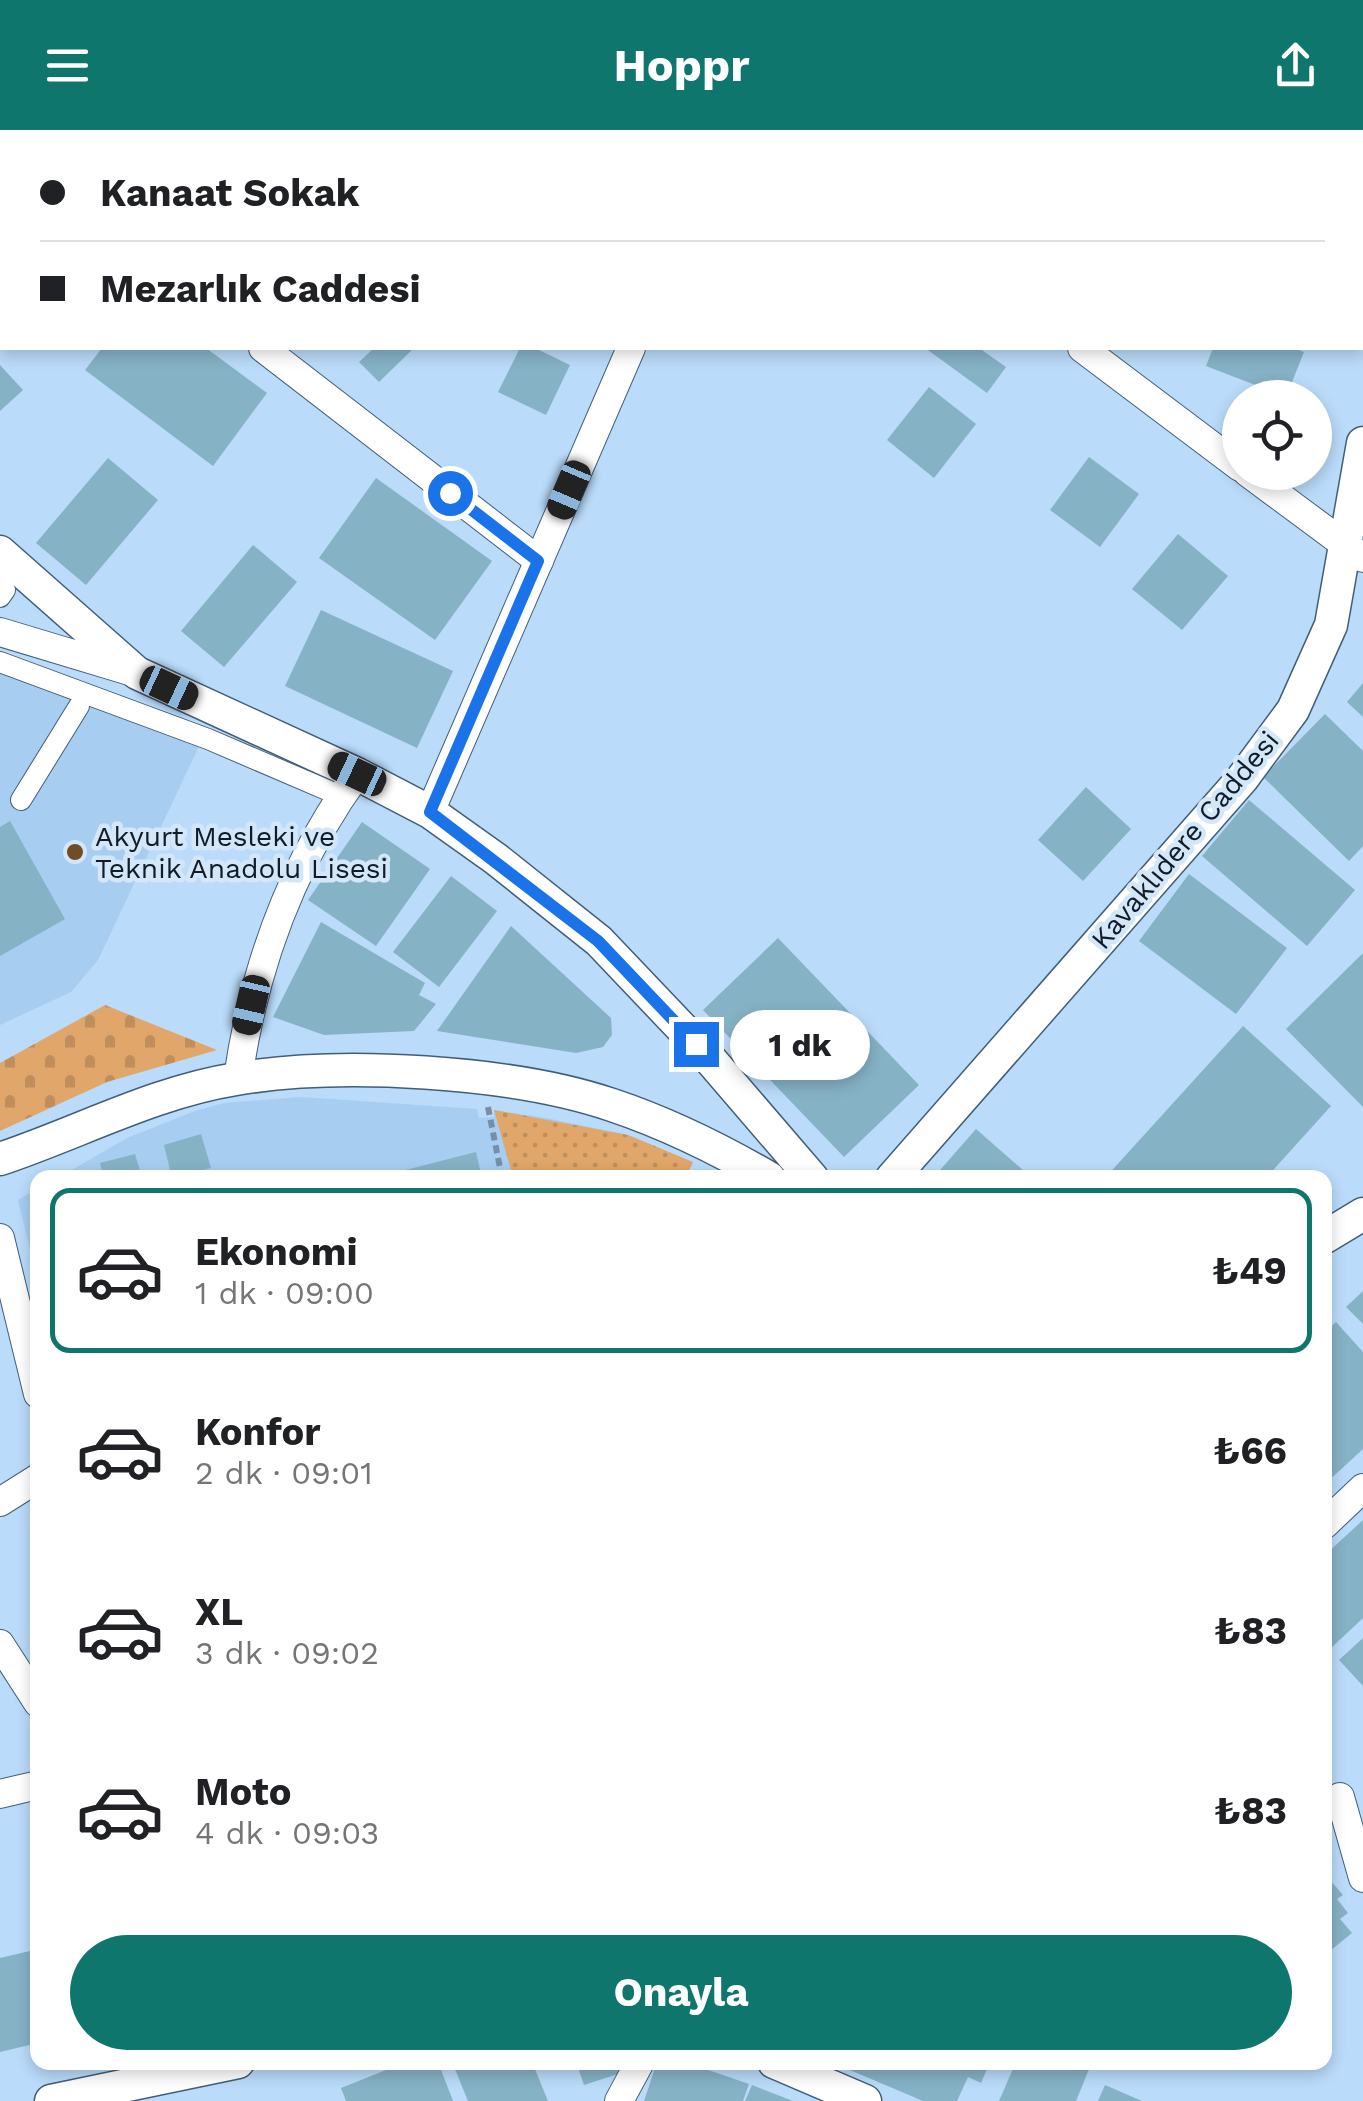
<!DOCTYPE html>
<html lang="tr">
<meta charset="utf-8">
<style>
:root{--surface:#fff;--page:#f2f2f2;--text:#202124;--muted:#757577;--line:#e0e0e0;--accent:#0f766e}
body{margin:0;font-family:"Work Sans",sans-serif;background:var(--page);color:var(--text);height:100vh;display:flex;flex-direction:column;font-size:38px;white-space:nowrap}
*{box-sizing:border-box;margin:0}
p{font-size:32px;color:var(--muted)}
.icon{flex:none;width:55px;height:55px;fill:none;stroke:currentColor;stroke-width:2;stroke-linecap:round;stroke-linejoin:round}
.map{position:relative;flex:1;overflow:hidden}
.details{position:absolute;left:30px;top:1040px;width:1302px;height:900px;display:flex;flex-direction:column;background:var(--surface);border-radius:20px;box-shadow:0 5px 15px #0003}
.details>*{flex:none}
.hud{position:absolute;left:0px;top:0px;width:1365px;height:220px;box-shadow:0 5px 15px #0003;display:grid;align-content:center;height:220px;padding:0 40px;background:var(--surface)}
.buttons{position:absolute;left:1222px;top:250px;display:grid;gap:20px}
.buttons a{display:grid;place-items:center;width:110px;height:110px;border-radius:50%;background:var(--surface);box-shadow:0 5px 15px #0003;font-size:50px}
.end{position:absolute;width:45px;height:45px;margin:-22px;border:12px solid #1a73e8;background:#fff;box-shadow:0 0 0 5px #fff}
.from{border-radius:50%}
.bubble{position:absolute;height:70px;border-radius:35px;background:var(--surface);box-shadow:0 5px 15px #0003;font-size:32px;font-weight:700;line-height:70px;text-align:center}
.car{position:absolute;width:30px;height:60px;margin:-30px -15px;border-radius:12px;box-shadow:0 0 8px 2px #0007;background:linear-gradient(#222 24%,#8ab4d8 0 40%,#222 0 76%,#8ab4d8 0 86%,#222 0)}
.hud b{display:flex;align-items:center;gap:35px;height:95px;font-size:38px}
.hud b+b{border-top:2px solid var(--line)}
.hud i{width:25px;height:25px;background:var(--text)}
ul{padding:18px 0 0;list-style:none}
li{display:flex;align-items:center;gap:30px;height:165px;margin:0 20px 15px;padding:0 20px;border:5px solid transparent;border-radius:20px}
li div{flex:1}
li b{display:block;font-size:38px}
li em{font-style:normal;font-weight:700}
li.current{border-color:var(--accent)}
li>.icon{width:90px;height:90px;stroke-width:1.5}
.cta{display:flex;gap:20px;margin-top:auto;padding:20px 40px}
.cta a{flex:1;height:115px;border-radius:60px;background:var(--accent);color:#fff;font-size:40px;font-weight:700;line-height:115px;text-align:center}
header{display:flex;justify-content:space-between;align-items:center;height:130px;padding:0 40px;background:var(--accent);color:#fff;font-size:45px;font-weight:700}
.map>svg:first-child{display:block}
.built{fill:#a7cdf1}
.grass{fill:url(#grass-dots)}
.cemetery{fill:url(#cemetery-stones)}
.building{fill:#86b2c6}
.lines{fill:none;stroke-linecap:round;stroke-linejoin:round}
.pedestrian-casing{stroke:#415e79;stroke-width:22}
.minor-casing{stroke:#415e79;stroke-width:30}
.tertiary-casing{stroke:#415e79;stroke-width:35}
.path{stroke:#768fa6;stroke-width:6;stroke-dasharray:8 5;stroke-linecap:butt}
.pedestrian{stroke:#fff;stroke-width:20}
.minor{stroke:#fff;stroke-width:28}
.tertiary{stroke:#fff;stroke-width:32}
.route{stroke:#1a73e8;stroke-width:12}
.poi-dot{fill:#704d26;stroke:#d3e7f9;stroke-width:4}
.labels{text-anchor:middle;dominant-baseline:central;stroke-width:9;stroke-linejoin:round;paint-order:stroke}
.poi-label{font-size:28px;fill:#101c27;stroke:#d3e7f9;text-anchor:start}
.street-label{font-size:28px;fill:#101c27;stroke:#d3e7f9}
</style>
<header><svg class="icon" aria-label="menu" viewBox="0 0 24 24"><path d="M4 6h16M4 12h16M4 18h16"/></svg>Hoppr<svg class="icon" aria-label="share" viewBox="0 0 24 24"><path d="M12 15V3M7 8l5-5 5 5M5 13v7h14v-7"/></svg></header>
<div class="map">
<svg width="1363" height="1971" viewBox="0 0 1363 1971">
<defs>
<pattern id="grass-dots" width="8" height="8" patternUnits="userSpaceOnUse" patternTransform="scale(2.5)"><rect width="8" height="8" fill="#e1a669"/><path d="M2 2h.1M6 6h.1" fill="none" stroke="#c08e5b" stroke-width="1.8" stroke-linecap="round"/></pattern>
<pattern id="cemetery-stones" width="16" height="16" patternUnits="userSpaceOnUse" patternTransform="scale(2.5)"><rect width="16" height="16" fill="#e1a669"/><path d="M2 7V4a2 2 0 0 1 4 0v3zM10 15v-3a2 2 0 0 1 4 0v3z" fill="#c08e5b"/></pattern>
</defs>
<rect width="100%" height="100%" fill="#badbfa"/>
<g class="built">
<path d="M0,535l201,77 -103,218 -27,32 -71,33z"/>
<path d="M301,967l176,12 2,9 15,-1v-7l52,8 82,17 65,27 -7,16h-628l69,-40 68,-27 29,-8z"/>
<path d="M37,1059v89l-19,-78z"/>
</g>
<path class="grass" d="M494,980l134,25 65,27 -7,15h-173z"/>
<path class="cemetery" d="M105,875l112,45 -110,32 -107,49v-68z"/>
<g class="building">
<path d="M102,218h104l61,45 -54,73 -128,-96z"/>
<path d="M374,218h40l-35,34 -20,-20z"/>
<path d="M520,218h15l35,17 -24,50 -48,-23z"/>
<path d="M925,218h54l27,19 -19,26z"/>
<path d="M1213,218h80l11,4 -18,45 -80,-31z"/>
<path d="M0,235l23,25 -23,21z"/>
<path d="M929,257l47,37 -42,54 -47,-38z"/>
<path d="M1089,327l50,37 -39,53 -50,-37z"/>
<path d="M108,328l50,42 -72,85 -50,-42z"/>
<path d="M376,348l116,83 -57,79 -116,-82z"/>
<path d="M1178,404l50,42 -46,54 -50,-41z"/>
<path d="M253,415l44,37 -73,85 -43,-36z"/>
<path d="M321,480l132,61 -36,77 -132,-62z"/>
<path d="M1363,553v34l-16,-15z"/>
<path d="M1325,584l38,37v95l-14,15 -86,-84z"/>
<path d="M1086,657l45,42 -48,52 -45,-41z"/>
<path d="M1249,670l106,90 -48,56 -105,-90z"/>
<path d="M10,691l55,98 -65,37v-129z"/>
<path d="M362,692l68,47 -54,77 -68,-46z"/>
<path d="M1189,744l98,74 -51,66 -97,-73z"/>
<path d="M451,746l46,35 -58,76 -46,-35z"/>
<path d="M321,792l104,61 -6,12 17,9 -22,27 -90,4 -51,-18z"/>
<path d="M511,796l100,92 1,17 -9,12 -27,6 -139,-22z"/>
<path d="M778,808l141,147 -75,72 -141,-147z"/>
<path d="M1363,823v154l-77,-78z"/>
<path d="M1243,896l88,80 -65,72h-161z"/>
<path d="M976,999l56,49h-99z"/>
<path d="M201,1004l10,34 -39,10 -8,-33z"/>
<path d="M476,1022l6,26h-99l-1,-2z"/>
<path d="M135,1024l7,24h-38l-4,-15z"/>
<path d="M1363,1161v33l-17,-17z"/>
<path d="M1336,1192l27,30v97l-38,35v-152z"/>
<path d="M1363,1390v98l-33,31 -5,-5v-89z"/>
<path d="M1363,1508v48l-24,-26z"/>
<path d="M1325,1744l18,21 -6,4 11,14 -8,6 12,14 -27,22z"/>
<path d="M38,1819v94l-38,9v-94z"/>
<path d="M406,1932h32l15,39h-107l-5,-13z"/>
<path d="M452,1932h80l16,39h-80z"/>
<path d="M576,1932h44l1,11 -37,12z"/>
<path d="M657,1932h28l64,22 -6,17h-99z"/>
<path d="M831,1932h159l-9,21 -13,-6 -11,24h-34z"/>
<path d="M1016,1932h76l-16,39h-77z"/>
<path d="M752,1955l41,16h-48z"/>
<path d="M1105,1955l37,16h-44z"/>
</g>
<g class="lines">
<defs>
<g id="pedestrian">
<path d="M0,451l5,9 -5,7"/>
<path d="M0,532l208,77 133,57"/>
<path d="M21,670l58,-94"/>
</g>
<g id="minor">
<path d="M793,0l3,2"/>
<path d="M83,2l1,-2"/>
<path d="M451,2l2,-2"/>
<path d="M723,2l1,-2"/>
<path d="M0,141l2,-3"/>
<path d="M263,218l276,213"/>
<path d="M1082,218l158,119"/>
<path d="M1247,342l116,86"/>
<path d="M0,502l133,40"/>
<path d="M430,682l201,-464"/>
<path d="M238,948c16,-111 53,-213 119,-304"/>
<path d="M0,1108l38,156"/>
<path d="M0,1372l38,-24"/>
<path d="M1325,1394l38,-36"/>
<path d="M0,1514l38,59"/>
<path d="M0,1664l38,-9"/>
<path d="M1340,1667l23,81"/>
<path d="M619,1971l21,-39"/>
</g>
<g id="tertiary">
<path d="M1353,0v2"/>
<path d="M1362,116l1,6"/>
<path d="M0,422l137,121 220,101 73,38 66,47 103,82 98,103 115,134"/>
<path d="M0,1029c78,-26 154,-67 236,-80 104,-18 276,-8 376,26 54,18 107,44 157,73"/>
<path d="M892,1048l350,-399 51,-69 38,-85 32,-182"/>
<path d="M1325,1107l38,-23"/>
<path d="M774,1932l91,39"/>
<path d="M51,1971l187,-39"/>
</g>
</defs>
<use href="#pedestrian" class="pedestrian-casing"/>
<use href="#minor" class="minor-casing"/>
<use href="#tertiary" class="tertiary-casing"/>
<path class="path" d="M488,977l14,71"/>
<use href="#pedestrian" class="pedestrian"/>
<use href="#minor" class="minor"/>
<use href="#tertiary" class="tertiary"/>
</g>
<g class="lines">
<path class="route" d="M450,363l88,68 -108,251 168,129 98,103"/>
</g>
<circle class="poi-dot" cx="75" cy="722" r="10"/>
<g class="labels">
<g class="poi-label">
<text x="95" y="706">Akyurt Mesleki ve<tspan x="95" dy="32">Teknik Anadolu Lisesi</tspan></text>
</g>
<g class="street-label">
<text transform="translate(1185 710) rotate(-50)">Kavaklıdere Caddesi</text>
</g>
</g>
</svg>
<div class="buttons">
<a><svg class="icon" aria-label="locate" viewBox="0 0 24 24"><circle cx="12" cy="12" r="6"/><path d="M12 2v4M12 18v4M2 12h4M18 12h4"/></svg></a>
</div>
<i class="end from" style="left:450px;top:363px"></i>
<i class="end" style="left:696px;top:914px"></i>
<div class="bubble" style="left:730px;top:880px;width:140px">1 dk</div>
<i class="car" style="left:569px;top:360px;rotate:203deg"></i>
<i class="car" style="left:169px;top:558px;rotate:115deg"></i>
<i class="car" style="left:357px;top:644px;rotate:295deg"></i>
<i class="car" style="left:251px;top:875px;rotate:193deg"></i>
<div class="hud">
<b><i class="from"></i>Kanaat Sokak</b>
<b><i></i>Mezarlık Caddesi</b>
</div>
<section class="details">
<ul>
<li class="current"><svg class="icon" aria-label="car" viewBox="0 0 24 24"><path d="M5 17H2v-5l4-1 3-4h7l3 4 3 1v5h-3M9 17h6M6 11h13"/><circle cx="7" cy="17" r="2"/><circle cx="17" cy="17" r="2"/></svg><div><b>Ekonomi</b><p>1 dk · 09:00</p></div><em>₺49</em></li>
<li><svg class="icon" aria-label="car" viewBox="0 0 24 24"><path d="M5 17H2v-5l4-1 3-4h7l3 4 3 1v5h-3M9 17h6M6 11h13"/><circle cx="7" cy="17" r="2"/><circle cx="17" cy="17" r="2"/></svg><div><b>Konfor</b><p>2 dk · 09:01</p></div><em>₺66</em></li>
<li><svg class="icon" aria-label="car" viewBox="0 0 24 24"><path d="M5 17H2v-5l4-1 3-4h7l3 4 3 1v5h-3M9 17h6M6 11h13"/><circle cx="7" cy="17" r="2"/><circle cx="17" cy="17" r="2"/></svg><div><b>XL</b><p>3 dk · 09:02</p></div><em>₺83</em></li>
<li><svg class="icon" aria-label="car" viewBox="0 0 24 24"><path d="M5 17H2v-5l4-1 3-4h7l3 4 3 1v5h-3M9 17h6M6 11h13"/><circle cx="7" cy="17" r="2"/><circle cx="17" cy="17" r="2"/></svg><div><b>Moto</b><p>4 dk · 09:03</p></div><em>₺83</em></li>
</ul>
<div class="cta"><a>Onayla</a></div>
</section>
</div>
